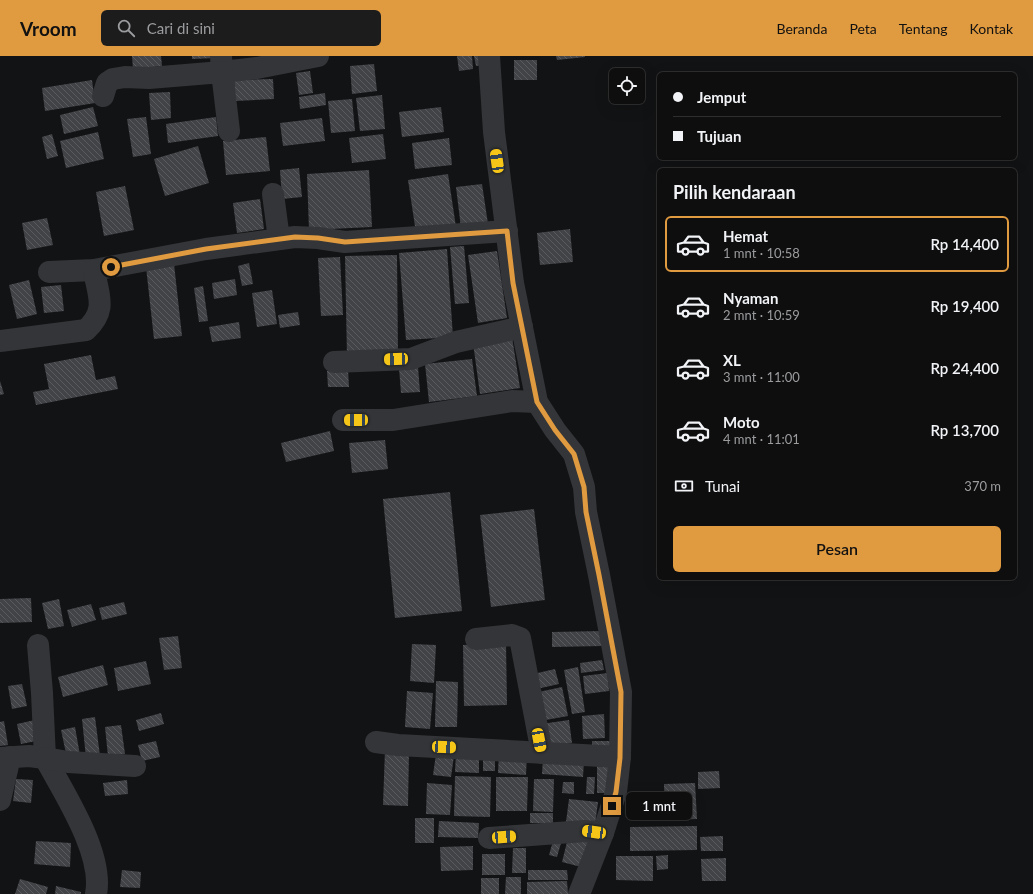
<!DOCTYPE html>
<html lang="id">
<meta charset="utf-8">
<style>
:root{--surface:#0e0e0f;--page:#1c1c1d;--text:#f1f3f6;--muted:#9b9c9e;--line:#2e2e2f;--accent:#e09a3f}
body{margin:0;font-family:Lato,sans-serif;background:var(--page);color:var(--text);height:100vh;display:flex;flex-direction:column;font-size:15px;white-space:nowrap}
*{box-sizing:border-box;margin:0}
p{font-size:13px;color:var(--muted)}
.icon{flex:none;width:22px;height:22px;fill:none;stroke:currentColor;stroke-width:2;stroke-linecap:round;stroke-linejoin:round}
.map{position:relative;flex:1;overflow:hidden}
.drawer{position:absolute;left:657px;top:112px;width:360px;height:412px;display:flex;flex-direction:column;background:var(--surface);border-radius:6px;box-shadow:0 4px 16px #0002,0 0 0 1px var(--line)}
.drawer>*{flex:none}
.top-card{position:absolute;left:657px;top:16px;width:360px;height:88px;border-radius:6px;box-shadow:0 4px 16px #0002,0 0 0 1px var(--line);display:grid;align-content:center;height:88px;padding:0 16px;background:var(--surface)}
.controls{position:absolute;left:609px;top:12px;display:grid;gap:8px}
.controls a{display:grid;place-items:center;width:36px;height:36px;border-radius:6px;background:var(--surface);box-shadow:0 4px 16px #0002,0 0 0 1px var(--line);font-size:20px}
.end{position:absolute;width:18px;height:18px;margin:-9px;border:5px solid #e09a3f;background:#111;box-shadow:0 0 0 2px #111}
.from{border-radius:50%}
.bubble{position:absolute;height:28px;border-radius:6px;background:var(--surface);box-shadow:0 4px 16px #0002,0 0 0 1px var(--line);font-size:13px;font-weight:600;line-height:28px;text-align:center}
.car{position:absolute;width:12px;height:24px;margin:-12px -6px;border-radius:5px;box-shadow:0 0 3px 1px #0007;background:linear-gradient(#f5c518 24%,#345 0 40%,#f5c518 0 76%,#345 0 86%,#f5c518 0)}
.top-card b{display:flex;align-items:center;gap:14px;height:38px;font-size:15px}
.top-card b+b{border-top:1px solid var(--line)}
.top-card i{width:10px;height:10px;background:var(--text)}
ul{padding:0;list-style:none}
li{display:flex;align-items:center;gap:12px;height:56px;margin:0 8px 6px;padding:0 8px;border:2px solid transparent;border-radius:6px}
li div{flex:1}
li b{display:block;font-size:15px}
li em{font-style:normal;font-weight:600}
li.selected{border-color:var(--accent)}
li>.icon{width:36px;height:36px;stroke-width:1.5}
h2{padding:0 16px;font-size:18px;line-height:48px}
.pay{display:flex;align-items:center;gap:10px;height:44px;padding:0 16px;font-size:15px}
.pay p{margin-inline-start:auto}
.cta{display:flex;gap:8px;margin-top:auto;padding:8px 16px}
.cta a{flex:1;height:46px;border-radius:6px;background:var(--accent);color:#111;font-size:16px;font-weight:600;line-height:46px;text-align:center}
header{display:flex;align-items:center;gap:24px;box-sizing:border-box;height:56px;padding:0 20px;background:var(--accent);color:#111}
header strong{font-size:19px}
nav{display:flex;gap:22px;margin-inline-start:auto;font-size:14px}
.search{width:280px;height:36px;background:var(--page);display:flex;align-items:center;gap:10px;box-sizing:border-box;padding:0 14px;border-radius:6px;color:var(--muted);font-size:15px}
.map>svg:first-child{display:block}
.building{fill:url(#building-back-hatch)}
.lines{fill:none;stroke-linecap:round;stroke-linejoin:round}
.minor{stroke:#343538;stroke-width:22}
.route{stroke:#e09a3f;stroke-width:5}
</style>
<header>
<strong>Vroom</strong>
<div class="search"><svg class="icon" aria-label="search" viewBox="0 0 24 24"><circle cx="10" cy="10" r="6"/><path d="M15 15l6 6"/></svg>Cari di sini</div>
<nav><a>Beranda</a><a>Peta</a><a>Tentang</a><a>Kontak</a></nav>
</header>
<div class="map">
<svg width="1033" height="838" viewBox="0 0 1033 838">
<defs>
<pattern id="building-back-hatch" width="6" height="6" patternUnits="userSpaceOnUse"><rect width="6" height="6" fill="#414347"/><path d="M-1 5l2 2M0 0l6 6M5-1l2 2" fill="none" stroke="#595b5f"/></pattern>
</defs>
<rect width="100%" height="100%" fill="#121314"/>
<g class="building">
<path d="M132,0h29l1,10 -29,3z"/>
<path d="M192,0h24v2l-24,1z"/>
<path d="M457,0h15l1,13 -14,2z"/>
<path d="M474,0h12l1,8 -11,2z"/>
<path d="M556,0h29v1l-28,3z"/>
<rect x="514" y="4" width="23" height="20"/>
<path d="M374,8l3,27 -25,3 -2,-28z"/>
<path d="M310,15l3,22 -14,2 -3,-22z"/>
<path d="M273,23l1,20 -39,2 -1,-21z"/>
<path d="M92,24l3,23 -50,8 -3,-23z"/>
<path d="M170,36l1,26 -20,2 -2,-27z"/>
<path d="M325,37l1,12 -26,4 -1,-12z"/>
<path d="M382,39l3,34 -25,2 -4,-33z"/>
<path d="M352,43l3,32 -24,2 -3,-32z"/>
<path d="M93,51l5,19 -34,8 -4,-19z"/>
<path d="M441,51l3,25 -42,5 -3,-25z"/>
<path d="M146,61l5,37 -18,3 -6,-38z"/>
<path d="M216,61l2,19 -50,7 -2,-19z"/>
<path d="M322,62l3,23 -42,5 -3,-23z"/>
<path d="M98,76l6,27 -38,9 -6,-27z"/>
<path d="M52,78l6,22 -11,3 -5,-22z"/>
<path d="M383,78l3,25 -34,4 -3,-25z"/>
<path d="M266,81l4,34 -44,4 -3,-34z"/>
<path d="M449,82l3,27 -37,4 -3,-26z"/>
<path d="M198,90l11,37 -44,13 -11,-37z"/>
<path d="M299,112l3,29 -20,2 -2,-29z"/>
<path d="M369,114l3,57 -63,3 -2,-56z"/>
<path d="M448,118l8,53 -40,6 -8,-53z"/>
<path d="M482,128l6,40 -27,4 -5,-41z"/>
<path d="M125,130l9,44 -30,6 -8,-44z"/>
<path d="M260,143l4,30 -27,4 -4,-30z"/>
<path d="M47,162l6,27 -26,5 -5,-27z"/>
<path d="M570,173l3,33 -33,3 -3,-32z"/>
<path d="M464,190l5,57 -14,1 -5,-57z"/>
<path d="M447,193l6,88 -47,3 -7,-87z"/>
<path d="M497,195l10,67 -29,5 -10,-68z"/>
<path d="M397,199l1,101 -51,1 -2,-101z"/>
<path d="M340,201l3,58 -22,1 -3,-58z"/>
<path d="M249,207l4,21 -11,2 -4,-20z"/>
<path d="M174,208l8,72 -28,3 -8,-72z"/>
<path d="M235,223l2,16 -23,4 -2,-16z"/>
<path d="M29,224l8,34 -20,5 -8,-34z"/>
<path d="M61,229l3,26 -20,2 -3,-26z"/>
<path d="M203,230l5,35 -9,1 -5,-34z"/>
<path d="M272,234l5,34 -20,3 -5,-34z"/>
<path d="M298,256l2,13 -20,3 -2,-13z"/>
<path d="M239,266l2,16 -29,4 -3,-15z"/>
<path d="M512,281l8,51 -40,6 -7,-51z"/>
<path d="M91,299l5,25 19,-4 3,13 -82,16 -3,-13 16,-3 -5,-25z"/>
<path d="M472,303l5,37 -48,6 -4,-38z"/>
<path d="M418,311l2,25 -19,1 -2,-25z"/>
<path d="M348,314l1,17h-21l-1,-16z"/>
<path d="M0,325l4,13 -4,1z"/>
<path d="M330,375l4,20 -48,11 -5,-19z"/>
<path d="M385,384l3,29 -36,4 -3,-30z"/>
<path d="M450,436l12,119 -67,7 -12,-119z"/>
<path d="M534,453l11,91 -54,7 -11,-92z"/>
<path d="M31,542l1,24 -32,1v-24z"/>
<path d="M59,543l5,27 -16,3 -6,-26z"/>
<path d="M124,546l3,12 -25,6 -3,-12z"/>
<path d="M91,548l5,16 -24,7 -5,-17z"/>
<path d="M603,575v15l-51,1v-15z"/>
<path d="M178,580l4,32 -18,2 -5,-32z"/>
<path d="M412,588l24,1 -2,38 -24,-2z"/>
<path d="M506,588l1,61 -43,1 -1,-61z"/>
<path d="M602,604l2,10 -23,3 -1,-10z"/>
<path d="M146,605l5,23 -33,7 -4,-23z"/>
<path d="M103,609l5,20 -45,12 -5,-20z"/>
<path d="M578,611l7,45 -13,2 -8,-44z"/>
<path d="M555,613l4,15 -27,6 -3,-15z"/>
<path d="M608,617l1,18 -24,3 -2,-18z"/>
<path d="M436,625l22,1 -1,45h-22z"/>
<path d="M22,628l5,22 -15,3 -4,-23z"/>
<path d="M562,631l6,29 -28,5 -6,-28z"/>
<path d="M407,635l26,2 -3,36 -25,-2z"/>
<path d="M161,657l3,11 -25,7 -3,-11z"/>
<path d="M604,658l1,24 -22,1 -1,-23z"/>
<path d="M95,661l5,39 -14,2 -4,-39z"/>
<path d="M35,664l6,20 -20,4 -4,-20z"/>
<path d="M569,664l3,23 -27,4 -4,-23z"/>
<path d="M4,665l4,24 -8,1v-24z"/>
<path d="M121,669l4,29 -17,2 -3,-29z"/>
<path d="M75,671l5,28 -13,3 -6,-28z"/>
<path d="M156,685l4,16 -18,4 -4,-16z"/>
<rect x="592" y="685" width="24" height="11"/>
<path d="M385,694l24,1 -1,55 -25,-1z"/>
<rect x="483" y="696" width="12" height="19"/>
<path d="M499,696l28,2 -1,21 -28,-2z"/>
<path d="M456,697l23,1v19l-24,-1z"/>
<path d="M436,698l18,2 -3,21 -18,-2z"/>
<path d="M543,702l41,3 -1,16 -41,-3z"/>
<rect x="597" y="708" width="14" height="29"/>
<path d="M719,715l1,17 -22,1v-17z"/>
<path d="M455,720l36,1 -1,40 -36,-1z"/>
<path d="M496,721h32l-1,34h-31z"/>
<path d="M587,721h8l-1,17h-8z"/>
<path d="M16,723l17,1 -2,23 -18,-2z"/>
<path d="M534,723h20l-1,33 -20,-1z"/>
<path d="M127,724l1,14 -23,2 -2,-13z"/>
<path d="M563,726h11v12l-12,-1z"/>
<path d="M427,727l25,2 -2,30 -24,-1z"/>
<path d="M695,727l2,36 -32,1 -1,-36z"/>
<path d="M569,743l29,3 -3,23 -29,-3z"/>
<rect x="530" y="757" width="23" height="10"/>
<rect x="415" y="762" width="19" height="25"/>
<path d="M439,765l40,2 -1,15 -40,-1z"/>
<path d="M697,770v24l-67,1v-24z"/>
<path d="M569,778l22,5 -6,29 -23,-6z"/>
<path d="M723,780v15h-22l-1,-14z"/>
<path d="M36,785l35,2 -1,24 -36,-3z"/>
<path d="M553,785l8,2 -4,14 -8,-2z"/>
<path d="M473,790v24l-32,1 -1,-24z"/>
<path d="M513,792h13v25h-14z"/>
<rect x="482" y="798" width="23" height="21"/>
<path d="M668,799v14l-11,1 -1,-14z"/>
<path d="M616,800h37v25l-37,-1z"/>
<path d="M726,802v23h-24l-1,-22z"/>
<path d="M122,814l19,2 -1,16 -20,-1z"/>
<path d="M528,814h39l1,10h-40z"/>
<path d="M506,821h15v17h-16z"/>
<rect x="481" y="822" width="18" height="16"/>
<path d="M20,823l28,8 -2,7h-31z"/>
<path d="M567,825l1,13h-41v-12z"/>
<path d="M56,830l25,6v2h-26z"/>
</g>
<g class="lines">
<g class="minor">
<path d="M221,0l1,16 35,-4 61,-12"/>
<path d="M489,0l5,76 19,151 24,119 18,28 19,24 10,33 2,25 13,63 22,117 -1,65 -4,35 -13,41 -24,61"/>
<path d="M103,40l4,-13 6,-4 12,-2 24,1 73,-6 7,59"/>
<path d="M273,138l6,45"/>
<path d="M49,216l45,-2 112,-21 89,-12 23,1 27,4 162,-11"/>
<path d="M0,285l86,-11c22,-21 12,-34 8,-60"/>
<path d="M334,306l77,-3 45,-17 66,-15"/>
<path d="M343,364h50l119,-19 25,1"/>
<path d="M476,583l36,-4 8,3 22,115"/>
<path d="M376,686l22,3 222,12"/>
<path d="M0,702l29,-2 16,2 -3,-65 -4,-48"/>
<path d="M45,702c19,35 59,96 51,136"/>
<path d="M45,702l23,4 67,4"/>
<path d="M0,744l10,-43"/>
<path d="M489,782l96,-7 18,2"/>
</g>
</g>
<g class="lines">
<path class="route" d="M111,211l95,-18 89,-12 23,1 27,4 162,-11 6,52 24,119 18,28 19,24 10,33 2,25 13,63 22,117 -1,66 -4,34 -4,14"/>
</g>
</svg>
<div class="controls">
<a><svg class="icon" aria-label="locate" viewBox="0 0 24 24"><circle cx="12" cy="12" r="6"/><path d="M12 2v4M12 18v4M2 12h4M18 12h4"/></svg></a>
</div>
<i class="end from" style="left:111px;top:211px"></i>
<i class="end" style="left:612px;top:750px"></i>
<div class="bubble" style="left:626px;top:736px;width:66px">1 mnt</div>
<i class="car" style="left:497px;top:105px;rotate:352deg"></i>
<i class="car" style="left:396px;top:303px;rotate:268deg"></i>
<i class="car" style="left:356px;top:364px;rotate:270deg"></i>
<i class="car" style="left:539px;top:684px;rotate:169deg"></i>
<i class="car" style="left:444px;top:691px;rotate:93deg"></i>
<i class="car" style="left:594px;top:776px;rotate:278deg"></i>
<i class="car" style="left:504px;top:781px;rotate:86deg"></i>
<div class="top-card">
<b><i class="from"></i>Jemput</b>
<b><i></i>Tujuan</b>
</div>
<section class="drawer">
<h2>Pilih kendaraan</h2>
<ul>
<li class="selected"><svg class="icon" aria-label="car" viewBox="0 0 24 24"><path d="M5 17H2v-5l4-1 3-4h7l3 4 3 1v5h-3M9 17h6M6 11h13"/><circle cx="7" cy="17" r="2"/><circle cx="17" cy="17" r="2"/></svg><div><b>Hemat</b><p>1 mnt · 10:58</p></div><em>Rp 14,400</em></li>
<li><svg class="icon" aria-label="car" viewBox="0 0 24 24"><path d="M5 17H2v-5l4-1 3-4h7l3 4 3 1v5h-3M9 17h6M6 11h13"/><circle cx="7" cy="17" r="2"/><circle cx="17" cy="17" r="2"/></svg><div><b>Nyaman</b><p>2 mnt · 10:59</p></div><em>Rp 19,400</em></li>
<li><svg class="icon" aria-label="car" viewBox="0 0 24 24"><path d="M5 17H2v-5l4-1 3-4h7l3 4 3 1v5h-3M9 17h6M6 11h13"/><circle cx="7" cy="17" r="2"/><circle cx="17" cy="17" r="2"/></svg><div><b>XL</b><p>3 mnt · 11:00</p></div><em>Rp 24,400</em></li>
<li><svg class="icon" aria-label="car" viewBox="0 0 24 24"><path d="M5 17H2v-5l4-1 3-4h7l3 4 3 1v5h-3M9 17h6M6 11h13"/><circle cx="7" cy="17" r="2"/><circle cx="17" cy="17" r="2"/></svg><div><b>Moto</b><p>4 mnt · 11:01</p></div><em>Rp 13,700</em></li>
</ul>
<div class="pay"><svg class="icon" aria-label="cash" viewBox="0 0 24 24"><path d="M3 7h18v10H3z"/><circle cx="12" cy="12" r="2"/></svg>Tunai<p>370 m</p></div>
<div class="cta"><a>Pesan</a></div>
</section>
</div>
